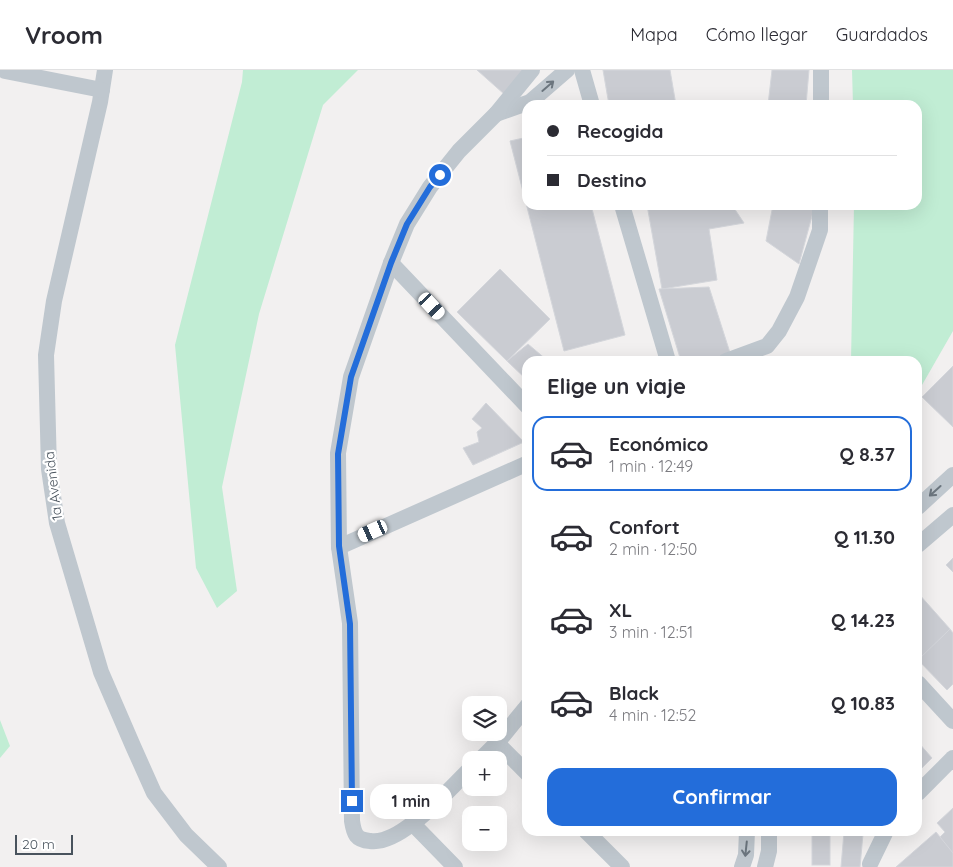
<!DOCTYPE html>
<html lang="es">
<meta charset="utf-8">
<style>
:root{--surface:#fff;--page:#f7f7f7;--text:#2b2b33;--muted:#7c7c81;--line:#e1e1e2;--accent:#236dda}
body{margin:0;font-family:Quicksand,sans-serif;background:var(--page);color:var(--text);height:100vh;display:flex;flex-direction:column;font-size:19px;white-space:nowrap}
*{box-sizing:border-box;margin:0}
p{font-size:16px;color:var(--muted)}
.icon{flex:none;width:28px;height:28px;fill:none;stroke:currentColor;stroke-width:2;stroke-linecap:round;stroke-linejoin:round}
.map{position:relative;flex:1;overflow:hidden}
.panel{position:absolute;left:522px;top:286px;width:400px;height:480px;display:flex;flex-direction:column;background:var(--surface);border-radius:15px;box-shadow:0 5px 20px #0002}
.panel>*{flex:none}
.guide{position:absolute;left:522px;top:30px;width:400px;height:110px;border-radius:15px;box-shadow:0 5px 20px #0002;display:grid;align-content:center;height:110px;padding:0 25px;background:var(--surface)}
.fabs{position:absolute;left:462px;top:626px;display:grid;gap:10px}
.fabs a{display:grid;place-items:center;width:45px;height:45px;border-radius:10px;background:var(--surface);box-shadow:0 5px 20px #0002;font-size:25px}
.scale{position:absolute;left:15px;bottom:12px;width:58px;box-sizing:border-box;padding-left:5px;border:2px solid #49535d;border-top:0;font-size:14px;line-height:18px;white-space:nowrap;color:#49535d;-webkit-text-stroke:4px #fff;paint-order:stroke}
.end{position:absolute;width:22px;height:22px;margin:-11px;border:6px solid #236dda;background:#fff;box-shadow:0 0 0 2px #fff}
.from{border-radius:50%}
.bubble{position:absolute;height:35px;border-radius:15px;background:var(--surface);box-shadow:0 5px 20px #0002;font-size:16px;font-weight:700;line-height:35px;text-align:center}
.car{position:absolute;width:15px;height:30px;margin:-15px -8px;border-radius:6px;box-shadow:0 0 4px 1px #0007;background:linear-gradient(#fff 24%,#345 0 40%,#fff 0 76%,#345 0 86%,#fff 0)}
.guide b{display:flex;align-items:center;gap:18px;height:48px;font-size:19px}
.guide b+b{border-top:1px solid var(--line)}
.guide i{width:12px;height:12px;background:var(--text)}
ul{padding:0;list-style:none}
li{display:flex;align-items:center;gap:15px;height:75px;margin:0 10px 8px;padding:0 15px;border:2px solid transparent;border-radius:15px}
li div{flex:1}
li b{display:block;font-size:19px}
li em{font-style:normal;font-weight:700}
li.current{border-color:var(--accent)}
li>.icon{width:45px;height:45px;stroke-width:1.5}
h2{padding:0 25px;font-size:22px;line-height:60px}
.action{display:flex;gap:10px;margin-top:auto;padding:10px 25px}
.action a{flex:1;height:58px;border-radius:15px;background:var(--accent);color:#fff;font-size:20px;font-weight:700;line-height:58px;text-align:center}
header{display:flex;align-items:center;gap:30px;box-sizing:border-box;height:70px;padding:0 25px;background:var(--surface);border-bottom:1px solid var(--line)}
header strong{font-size:24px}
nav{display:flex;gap:28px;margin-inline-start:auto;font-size:18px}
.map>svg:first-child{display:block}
.green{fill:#c1edd4}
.building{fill:#caccd2;stroke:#d4d6db}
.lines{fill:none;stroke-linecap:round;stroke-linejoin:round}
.minor{stroke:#bfc7ce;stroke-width:16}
.oneway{stroke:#6c767f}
.route{stroke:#236dda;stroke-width:6}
.labels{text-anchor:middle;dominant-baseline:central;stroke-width:4.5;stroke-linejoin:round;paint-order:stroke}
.street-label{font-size:14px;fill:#49535d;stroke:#fff}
</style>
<header>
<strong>Vroom</strong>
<nav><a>Mapa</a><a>Cómo llegar</a><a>Guardados</a></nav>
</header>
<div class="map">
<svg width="953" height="797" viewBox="0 0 953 797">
<rect width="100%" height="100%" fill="#f2f0f0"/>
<g class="green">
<path d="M243,0h115l-35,35 -64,209 -37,173 15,104 -20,17 -21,-40 -21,-223 67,-263z"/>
<path d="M852,0h101v261l-35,61v-31h-67l3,-156h64v-100h-65z"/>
<path d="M0,650l10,26 -10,12z"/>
</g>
<g class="building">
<path d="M477,0h48l-21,24z"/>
<path d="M603,0h67l6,35h-67z"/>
<path d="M772,0h37l-3,35h-38z"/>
<path d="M528,67v68h63l34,130 -61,16 -54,-210z"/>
<path d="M647,135h85l12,18 -35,6 8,51 -55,9z"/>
<path d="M773,135h42l-16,59 -33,-23z"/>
<path d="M500,199l50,50 -43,42 -50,-49z"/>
<path d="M709,217l23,72 -19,2h-32l-22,-72z"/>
<path d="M528,274l20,17h-20v20l-21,-20z"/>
<path d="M953,296v61l-31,-30z"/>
<path d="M486,333l38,39 -51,23 -10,-17 16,-6 -2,-10 5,-4 -10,-9z"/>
<path d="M953,488v14l-7,-7z"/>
<path d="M918,523l32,36 -32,32z"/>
<path d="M950,559l3,4v51l-6,6 -29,-30z"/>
<path d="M918,672l14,16 -14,14z"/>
<path d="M953,738v45l-14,-15 6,-6 -8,-9z"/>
<rect x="812" y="761" width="18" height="34"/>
<path d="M844,762l19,2 -3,33h-19z"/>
<path d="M936,762l17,21v14h-57z"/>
</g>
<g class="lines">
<g class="minor">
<path d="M105,0l-5,32 -46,199 -8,54 3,114 8,54 44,149 32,74 21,47 32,42 33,32"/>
<path d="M582,0l10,35"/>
<path d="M5,1l97,19"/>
<path d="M821,35v-35"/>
<path d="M496,44l34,-12 37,-32"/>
<path d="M622,135l46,156"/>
<path d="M391,193l137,144"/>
<path d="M726,291l41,-15 12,-15 18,-34 23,-67v-25"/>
<path d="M918,437l35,-32"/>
<path d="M918,475l35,-30"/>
<path d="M339,477l189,-84"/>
<path d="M918,613l35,38"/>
<path d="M497,673l31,31"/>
<path d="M480,690l17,-17 31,-38"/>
<path d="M471,698c-22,21 -70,78 -101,73 -14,-1 -16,-7 -18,-20l-2,-198 -11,-76 -1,-94 13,-76 40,-114 16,-39 23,-37 29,-36 37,-37 36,-44"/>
<path d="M918,723l35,-35"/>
<path d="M413,754l42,43"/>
<path d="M586,761l36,36"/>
<path d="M870,794l16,-33"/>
<path d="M742,797l4,-12 1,-24"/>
<path d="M765,797l4,-16v-20"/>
</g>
</g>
<defs><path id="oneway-shaft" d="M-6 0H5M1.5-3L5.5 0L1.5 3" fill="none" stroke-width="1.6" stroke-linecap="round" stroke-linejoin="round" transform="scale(1.25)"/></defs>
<g class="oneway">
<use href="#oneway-shaft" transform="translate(548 16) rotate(-41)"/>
<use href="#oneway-shaft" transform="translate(935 421) rotate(138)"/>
<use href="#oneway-shaft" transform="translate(746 779) rotate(96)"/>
</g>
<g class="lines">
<path class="route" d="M352,731l-2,-177 -11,-78 -1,-92 13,-77 40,-114 16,-39 23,-37 10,-12"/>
</g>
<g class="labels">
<g class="street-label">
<text transform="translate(53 416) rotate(-97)">1a Avenida</text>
</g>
</g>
</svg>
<div class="fabs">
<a><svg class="icon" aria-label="layers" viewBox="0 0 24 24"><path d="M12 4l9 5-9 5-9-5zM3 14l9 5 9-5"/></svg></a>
<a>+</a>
<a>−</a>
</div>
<div class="scale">20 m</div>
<i class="end from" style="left:440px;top:105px"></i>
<i class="end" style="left:352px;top:731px"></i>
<div class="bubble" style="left:370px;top:714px;width:82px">1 min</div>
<i class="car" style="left:432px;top:236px;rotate:137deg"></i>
<i class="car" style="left:373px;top:461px;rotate:246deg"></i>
<div class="guide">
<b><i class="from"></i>Recogida</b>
<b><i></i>Destino</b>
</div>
<section class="panel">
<h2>Elige un viaje</h2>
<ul>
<li class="current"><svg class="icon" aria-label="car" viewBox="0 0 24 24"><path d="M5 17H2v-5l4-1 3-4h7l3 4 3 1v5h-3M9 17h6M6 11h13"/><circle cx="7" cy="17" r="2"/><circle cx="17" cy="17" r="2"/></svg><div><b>Económico</b><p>1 min · 12:49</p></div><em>Q 8.37</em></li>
<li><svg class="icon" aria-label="car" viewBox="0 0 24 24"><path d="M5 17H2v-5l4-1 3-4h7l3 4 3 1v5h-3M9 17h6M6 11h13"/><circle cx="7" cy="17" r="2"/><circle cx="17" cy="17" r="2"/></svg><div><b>Confort</b><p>2 min · 12:50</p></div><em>Q 11.30</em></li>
<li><svg class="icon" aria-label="car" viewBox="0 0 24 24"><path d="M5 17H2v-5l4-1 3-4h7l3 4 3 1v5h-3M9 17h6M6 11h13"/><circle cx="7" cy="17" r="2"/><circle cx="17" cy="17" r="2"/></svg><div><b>XL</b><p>3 min · 12:51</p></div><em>Q 14.23</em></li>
<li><svg class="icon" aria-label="car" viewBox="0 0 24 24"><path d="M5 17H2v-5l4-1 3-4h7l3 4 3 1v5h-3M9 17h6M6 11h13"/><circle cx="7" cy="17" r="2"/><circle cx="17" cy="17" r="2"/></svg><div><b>Black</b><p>4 min · 12:52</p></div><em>Q 10.83</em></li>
</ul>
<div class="action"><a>Confirmar</a></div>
</section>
</div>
